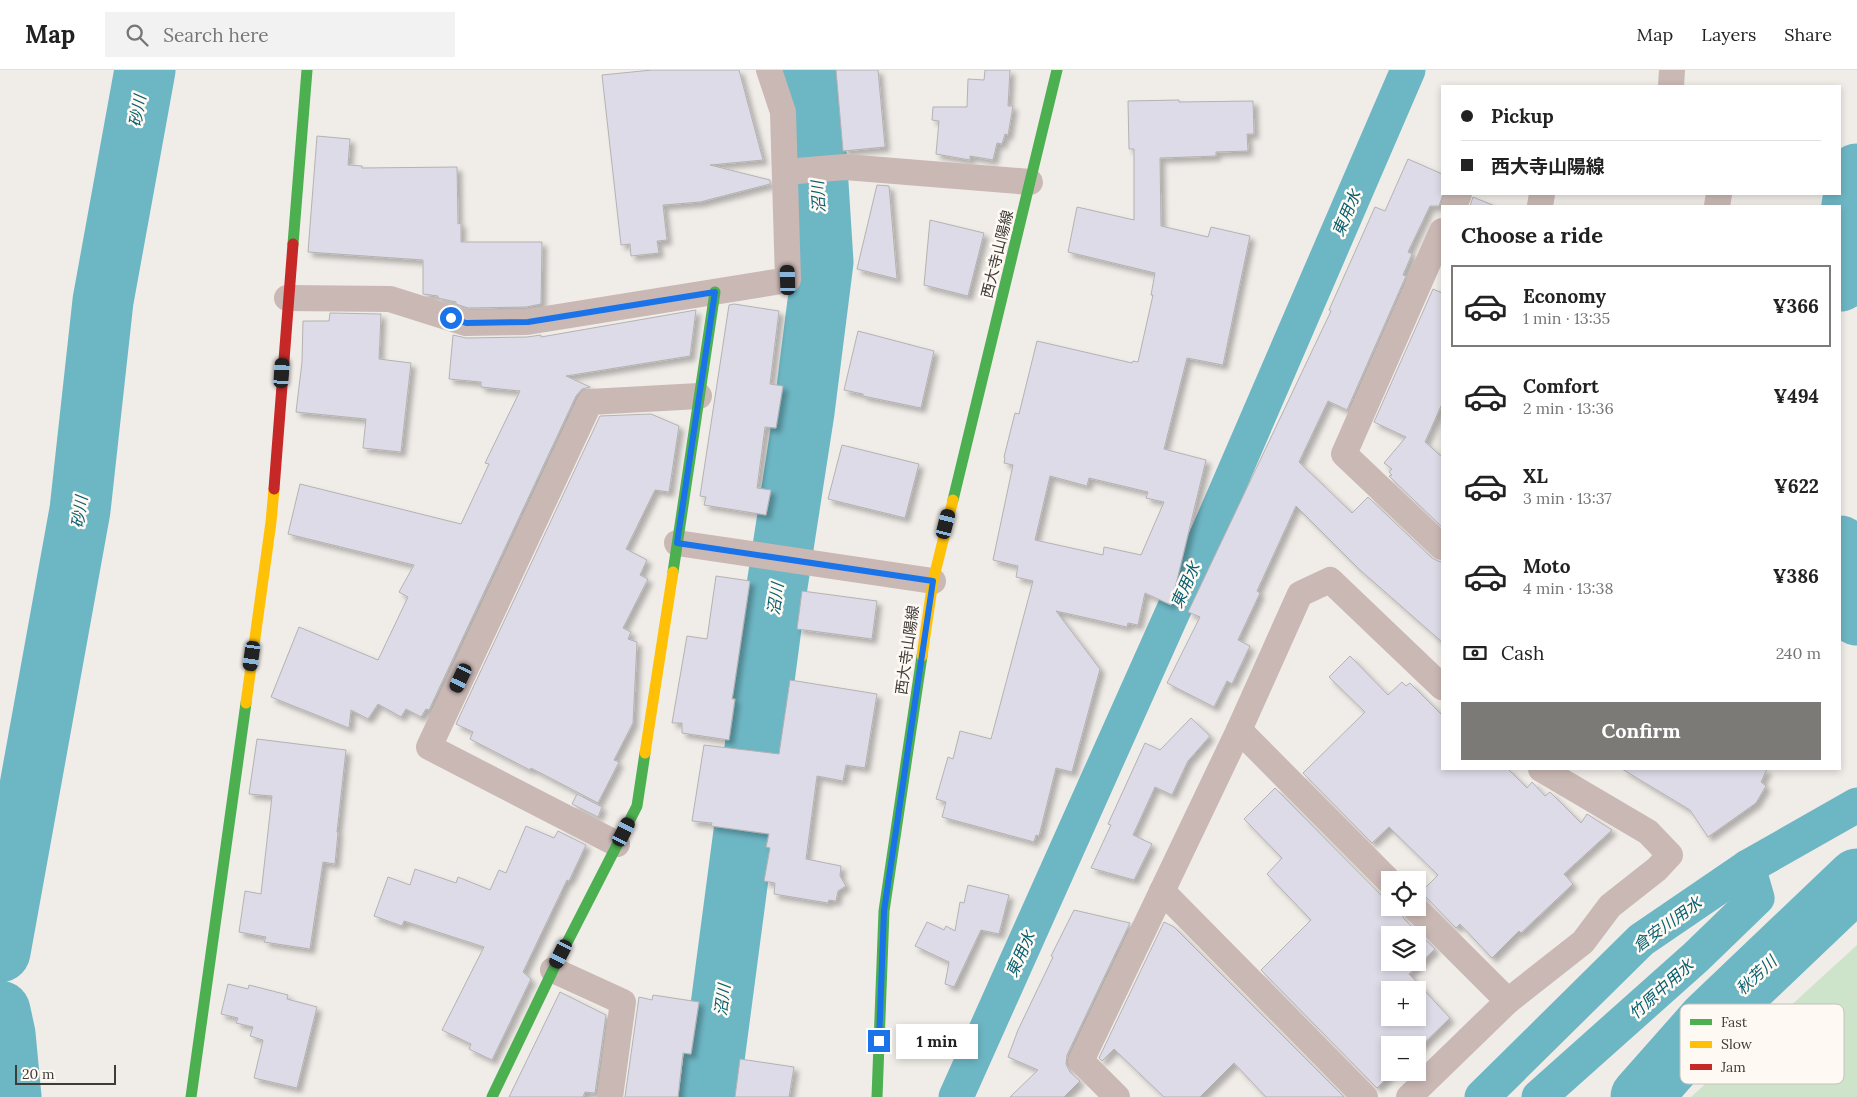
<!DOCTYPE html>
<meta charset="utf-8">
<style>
:root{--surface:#fff;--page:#f2f2f2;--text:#222;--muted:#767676;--line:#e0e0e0;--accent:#7c7a76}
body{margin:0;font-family:Lora,"Noto Sans JP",serif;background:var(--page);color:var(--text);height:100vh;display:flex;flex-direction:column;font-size:19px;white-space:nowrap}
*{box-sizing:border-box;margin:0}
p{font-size:16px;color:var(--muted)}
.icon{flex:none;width:28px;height:28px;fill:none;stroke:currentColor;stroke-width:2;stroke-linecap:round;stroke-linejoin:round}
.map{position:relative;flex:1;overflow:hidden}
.side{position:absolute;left:1441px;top:135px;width:400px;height:565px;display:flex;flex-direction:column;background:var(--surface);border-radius:0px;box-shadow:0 2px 8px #0003}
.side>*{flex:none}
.guide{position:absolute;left:1441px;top:15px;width:400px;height:110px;border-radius:0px;box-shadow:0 2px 8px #0003;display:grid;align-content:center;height:110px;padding:0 20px;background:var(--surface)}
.buttons{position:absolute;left:1381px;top:801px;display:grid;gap:10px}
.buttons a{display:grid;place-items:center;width:45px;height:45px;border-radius:0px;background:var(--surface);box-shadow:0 2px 8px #0003;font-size:25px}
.scale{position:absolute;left:15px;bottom:12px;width:101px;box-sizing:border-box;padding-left:5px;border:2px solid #3e3c39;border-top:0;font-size:14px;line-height:18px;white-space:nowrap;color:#3e3c39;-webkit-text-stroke:4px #fff9f3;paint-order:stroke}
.end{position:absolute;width:22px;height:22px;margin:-11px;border:6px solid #1a73e8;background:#fff;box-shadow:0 0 0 2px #fff}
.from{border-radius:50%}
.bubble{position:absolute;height:35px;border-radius:0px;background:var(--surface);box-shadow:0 2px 8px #0003;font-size:16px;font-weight:700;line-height:35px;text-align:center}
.car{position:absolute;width:15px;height:30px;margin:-15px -8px;border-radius:6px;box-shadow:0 0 4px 1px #0007;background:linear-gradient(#222 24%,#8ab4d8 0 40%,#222 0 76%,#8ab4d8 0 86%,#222 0)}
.guide b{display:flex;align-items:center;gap:18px;height:48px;font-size:19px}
.guide b+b{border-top:1px solid var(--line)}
.guide i{width:12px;height:12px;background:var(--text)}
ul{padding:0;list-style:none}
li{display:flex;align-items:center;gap:15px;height:82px;margin:0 10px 8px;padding:0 10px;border:2px solid transparent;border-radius:0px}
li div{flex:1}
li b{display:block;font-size:19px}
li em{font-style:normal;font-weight:700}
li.current{border-color:var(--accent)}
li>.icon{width:45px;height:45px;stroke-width:1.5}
h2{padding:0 20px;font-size:22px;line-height:60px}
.pay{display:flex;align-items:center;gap:12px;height:55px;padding:0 20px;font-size:19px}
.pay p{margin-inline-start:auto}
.primary-button{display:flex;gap:10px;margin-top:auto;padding:10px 20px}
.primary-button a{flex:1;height:58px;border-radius:0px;background:var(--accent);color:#fff;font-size:20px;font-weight:700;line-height:58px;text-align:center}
header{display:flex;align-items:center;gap:30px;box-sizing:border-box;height:70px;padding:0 25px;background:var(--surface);border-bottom:1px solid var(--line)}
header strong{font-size:24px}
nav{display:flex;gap:28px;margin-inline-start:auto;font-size:18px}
.search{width:350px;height:45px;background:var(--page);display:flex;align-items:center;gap:12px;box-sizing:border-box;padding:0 18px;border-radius:0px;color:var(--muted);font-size:19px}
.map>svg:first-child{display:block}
.green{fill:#cde4ca}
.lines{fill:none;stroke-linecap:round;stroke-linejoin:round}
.canal{stroke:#6db6c4;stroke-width:35}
.river{stroke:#6db6c4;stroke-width:61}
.building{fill:#dddbe7;stroke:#b4b2b2;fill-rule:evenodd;filter:url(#shadow)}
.street{stroke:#cab8b4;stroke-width:26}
.fast{stroke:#4caf50;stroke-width:11}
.slow{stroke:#ffc107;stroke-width:11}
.jam{stroke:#c62828;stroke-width:11}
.route{stroke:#1a73e8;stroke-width:6}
.labels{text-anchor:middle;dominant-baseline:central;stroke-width:5;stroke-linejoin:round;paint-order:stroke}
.street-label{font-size:15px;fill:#3e3c39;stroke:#fff9f3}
.water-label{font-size:16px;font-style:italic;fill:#076070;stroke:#fff9f3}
.key{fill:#fff9f3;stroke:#c5c0bb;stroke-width:1}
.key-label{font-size:14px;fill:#3e3c39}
</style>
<header>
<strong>Map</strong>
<div class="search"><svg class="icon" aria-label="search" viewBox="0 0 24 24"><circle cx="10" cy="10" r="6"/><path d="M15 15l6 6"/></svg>Search here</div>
<nav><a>Map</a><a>Layers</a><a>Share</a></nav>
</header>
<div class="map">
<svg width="1857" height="1027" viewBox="0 0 1857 1027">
<defs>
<filter id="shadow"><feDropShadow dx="4.5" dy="4.5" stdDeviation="2.5" flood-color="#0004"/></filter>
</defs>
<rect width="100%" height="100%" fill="#f0ece8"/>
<path class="green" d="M1857,875v152h-166z"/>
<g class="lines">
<g class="canal">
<path d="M956,1027l253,-566 199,-461"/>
<path d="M1482,1027l159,-157 107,-73 109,-62"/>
<path d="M1539,1027l157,-140 61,-59 -9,-31"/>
</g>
<g class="river">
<path d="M1840,211l17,-107"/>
<path d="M1840,476l17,69"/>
<path d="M0,882l80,-442 23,-209 42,-231"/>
<path d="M0,941l5,23 6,63"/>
<path d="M709,1027l64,-485 31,-200 19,-150 -7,-110 -8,-82"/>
<path d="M1641,1027l68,-77 148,-141"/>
</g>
</g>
<g class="building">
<path d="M652,0h87l24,90 -53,5 60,15v4l-70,18 -37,3 4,35 -10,1 2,12 -28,3 -1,-12 -9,1 -19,-170z"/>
<path d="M836,0h42l7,77 -42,4z"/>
<path d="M985,0h25l-2,36h5l-5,29 -3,-1 -3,10 -5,-1 -4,17 -23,-4v4l-34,-6 3,-33 -7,-1 1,-13h34l1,-28 16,1z"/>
<path d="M1179,30v2l74,-1 1,33h-7l1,17 -32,1v4l-56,2 1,68 47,11 3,-10 39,9 -27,129 -36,-7 -23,91 42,11 -35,145 -26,-12 -7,32 -10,-2 -1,4 -71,-16 44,58 -28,103 -16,-4 -17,68 -3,-1 -2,7 -92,-25 4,-15 -10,-3 12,-42 5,2 7,-28 31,8 42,-158 -17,-4 2,-11 -25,-6 20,-95 -9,-2 1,-5 -1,-1 11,-44 4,1 18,-73 95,22 1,-2 5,1 15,-67h-2l4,-22 -87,-21 9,-45 57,13v-71h-5l-1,-48zM1050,406l37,10 2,-8 59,14 -2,6 18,4 -23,53 -37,-8 -1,8 -68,-15z"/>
<path d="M317,66l33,3 -2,26 14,1v2l95,-1 1,57 3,-1v19h81l-1,62 -15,3 -58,1 -12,-4v-2l-18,-4v-2l-15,-2v-34l-115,-8z"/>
<path d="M1408,89l34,15 1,20 -4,12h-9l-22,46 4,2 -9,21 3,1 -59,134 -19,-9 -29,61 53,51 16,-16 64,61 6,3 4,1v80l-83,-73 -63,-63 -39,85 3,2 -22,47 12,6 -18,38 -5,-3 -13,26 -47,-24 33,-66 -12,-5 143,-301 -2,-1 46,-103 10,4z"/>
<path d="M877,115l12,1 8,93 -40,-10z"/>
<path d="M1473,127l22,9h-25z"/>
<path d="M930,150l54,13 -16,63 -44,-11z"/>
<path d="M1433,219l9,4v111l-17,38 17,15v70l-53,-51 3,-1 -3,-3 3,-3 -8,-6 22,-26 -32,-15z"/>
<path d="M734,234l45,7 -9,73 13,2 -7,42 -11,-1 -8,61 14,2 -5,25 -62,-10 2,-8 -6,-1 29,-191z"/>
<path d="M696,240l-6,46 -124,20 24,11 -8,2 -6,7 -147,314 -3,-1 -5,8 -15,-8 -5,8 -23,-13 -10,15 -17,-9 -2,18 -78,-31 28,-70 79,33 30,-63 -9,-5 15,-27 -126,-31 12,-50 161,40 28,-60 -4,-1 35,-72 -39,-4v-5l-32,-3 4,-44 13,3 61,-1 14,-2v2z"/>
<path d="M330,243l51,1 -2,45 32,4 -10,89 -38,-4 3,-29 -70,-7 6,-50 1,-41h26z"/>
<path d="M858,261l76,20 -13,57 -58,-12v-2l-19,-4z"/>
<path d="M651,344l28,12 -10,66 -14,-2 -29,59 21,11 -7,15 8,4 -25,49 8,4 -3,7 9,3 -4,81 -19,37 5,2 -21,41 -67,-35 -1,2 -60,-31 3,-7 -17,-8 144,-308z"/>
<path d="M842,375l77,19 -14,54 -77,-19z"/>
<path d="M716,506l34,5 -17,113 -1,5h3l-6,41 -47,-7v-10h-10l15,-87 20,3z"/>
<path d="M802,521l75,10 -5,38 -75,-10z"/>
<path d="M1350,586l38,39 14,-13 4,4 4,-3 32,32v54h66l19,19 5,-6 13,14 5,-4 31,31 6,-9 25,16 -48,44 9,10 -52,49 -2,-2 -27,27 -32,-34 -4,4 -30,-31 -7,-3 19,-19 -49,-48 -17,16 -69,-70 62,-61 -36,-35z"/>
<path d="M790,610l87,14 -12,74 -19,-3 -3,16 -26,-5 -11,83 35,7 -1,10 6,10 -8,5 -2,10 -7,-1 -1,3 -54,-9 1,-11 -11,-2 6,-33 -4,-1 3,-13 -58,-8 1,-3 -20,-2 12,-76 75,9z"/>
<path d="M1191,648l19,18 -22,25 -16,34 -17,-8 -22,48 19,9 -18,36 -43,-12 20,-43 -3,-1 37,-81 15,7z"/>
<path d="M257,669l89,11 -9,82h1l-3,32 -12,-2 -13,87 -46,-7 2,-5 -27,-5 6,-41 16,3 11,-98 -23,-2z"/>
<path d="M1622,699h145l-6,13 5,4 -10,17 -48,34 -18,-27z"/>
<path d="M1275,718l106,107 15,21 5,-4 3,7 31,30 -26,25 41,44 -32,31v-4h-28v27h3l-16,16 -116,-118 50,-50 -44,-46 15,-16 -38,-39zM1390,865h28v27h-28zM1390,920h28v28h-28z"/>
<path d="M577,724l25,13 -4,10 -26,-13z"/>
<path d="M526,756l28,12 4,-7 28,14 -17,36 -2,-1 -44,92 8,7 -39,81 -23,-11 2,-5 -29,-14 42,-83 -80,-26 -2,5 -28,-10 14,-39 22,8 5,-16 41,14 2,-6 32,13 9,-20 7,3z"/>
<path d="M968,815l41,10 -10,39 -18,-4 -27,57 -9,-3 4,-22 -34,-16 12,-24 17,8 2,-4 9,5 5,-29 4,1z"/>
<path d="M1074,840l56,13 -63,132 -1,9 4,8 10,9 -16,16h-54l28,-27 -30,-13 10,-27 35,-73 -2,-1z"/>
<path d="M1164,852l10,5 170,170h-78l-32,-34 -34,34h-36l-50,-48 -12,12 -3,-3z"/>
<path d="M228,914l20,5 1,-4 39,10 -1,4 30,8 -20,81 -43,-10 9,-38 -13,-4 3,-9 -17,-4 2,-5 -17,-4z"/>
<path d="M560,922l46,23 -11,78 -10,-1 -2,5h-74z"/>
<path d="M653,925l46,7 -8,52 -8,-1 -5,44h-53l14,-100 13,3z"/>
<path d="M740,989l54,8 -5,30h-54z"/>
</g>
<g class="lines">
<g class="street">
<path d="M1671,16l1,-16"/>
<path d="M785,102l60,-5 185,15"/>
<path d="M1454,136l5,-12"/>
<path d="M1540,136l2,-12"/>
<path d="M1717,136l2,-12"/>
<path d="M1442,161l-98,223 98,93"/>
<path d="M287,228l103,1 76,24 61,-1 261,-42 -5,-168 -14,-42"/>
<path d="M677,473l256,38"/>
<path d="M1239,660l151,152"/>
<path d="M617,774l-188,-97 161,-345 109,-6"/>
<path d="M1162,821l203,206"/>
<path d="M1415,838l93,93"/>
<path d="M553,900l70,32 -13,95"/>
<path d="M1117,1027l-36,-36 158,-331 61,-136 30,-14 112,107"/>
<path d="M1409,1027l99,-96 75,-59 27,-36 47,-37 13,-14 -22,-23 -107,-63"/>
</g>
<g class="fast">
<path d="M293,174l14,-174"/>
<path d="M953,430l104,-430"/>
<path d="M673,502l42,-280"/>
<path d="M191,1027l55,-394"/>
<path d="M492,1027l61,-127 84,-164 8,-53"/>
<path d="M877,1027l7,-186 38,-255"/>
</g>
<g class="slow">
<path d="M922,586l11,-75 20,-81"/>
<path d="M246,633l25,-181 3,-33"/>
<path d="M645,683l28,-181"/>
</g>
<path class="jam" d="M274,419l19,-245"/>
</g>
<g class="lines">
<path class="route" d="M451,248l15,5 62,-1 187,-30 -38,251 256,38 -49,330 -5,130"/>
</g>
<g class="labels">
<g class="street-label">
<text transform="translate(997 184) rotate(-76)">西大寺山陽線</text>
<text transform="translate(907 580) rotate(-82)">西大寺山陽線</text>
</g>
<g class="water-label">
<text transform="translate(137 41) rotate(-80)">砂川</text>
<text transform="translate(818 127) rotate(-94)">沼川</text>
<text transform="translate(1346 143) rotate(-67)">東用水</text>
<text transform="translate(79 442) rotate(-82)">砂川</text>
<text transform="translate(1185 515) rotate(-66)">東用水</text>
<text transform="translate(775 529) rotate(-82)">沼川</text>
<text transform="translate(1667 854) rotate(-36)">倉安川用水</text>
<text transform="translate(1020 884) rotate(-66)">東用水</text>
<text transform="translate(1756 905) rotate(-43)">秋芳川</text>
<text transform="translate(1661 919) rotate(-42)">竹原中用水</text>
<text transform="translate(722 930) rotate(-83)">沼川</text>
</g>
</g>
<rect x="1680" y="934" width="164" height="80" rx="8" class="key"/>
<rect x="1690" y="949" width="22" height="6" fill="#4caf50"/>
<rect x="1690" y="971" width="22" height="7" fill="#ffc107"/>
<rect x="1690" y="994" width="22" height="6" fill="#c62828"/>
<g class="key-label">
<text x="1721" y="957">Fast</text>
<text x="1721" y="979">Slow</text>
<text x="1721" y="1002">Jam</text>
</g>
</svg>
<div class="buttons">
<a><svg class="icon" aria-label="locate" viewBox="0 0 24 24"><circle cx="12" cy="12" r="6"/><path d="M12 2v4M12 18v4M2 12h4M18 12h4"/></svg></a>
<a><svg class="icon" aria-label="layers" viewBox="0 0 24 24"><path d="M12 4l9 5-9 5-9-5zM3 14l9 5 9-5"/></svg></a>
<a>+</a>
<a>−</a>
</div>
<div class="scale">20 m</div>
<i class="end from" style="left:451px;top:248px"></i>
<i class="end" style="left:879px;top:971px"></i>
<div class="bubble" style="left:896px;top:954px;width:82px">1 min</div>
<i class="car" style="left:788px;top:210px;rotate:358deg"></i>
<i class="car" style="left:282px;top:303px;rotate:4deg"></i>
<i class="car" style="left:946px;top:454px;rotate:14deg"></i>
<i class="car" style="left:252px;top:586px;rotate:188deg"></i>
<i class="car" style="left:461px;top:608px;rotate:205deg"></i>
<i class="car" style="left:624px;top:762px;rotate:27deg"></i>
<i class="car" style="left:561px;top:884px;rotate:207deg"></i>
<div class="guide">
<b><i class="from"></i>Pickup</b>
<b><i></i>西大寺山陽線</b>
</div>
<section class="side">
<h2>Choose a ride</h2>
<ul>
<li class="current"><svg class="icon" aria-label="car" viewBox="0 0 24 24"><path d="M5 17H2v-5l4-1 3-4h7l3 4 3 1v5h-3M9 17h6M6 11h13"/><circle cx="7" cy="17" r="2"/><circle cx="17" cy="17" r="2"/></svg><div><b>Economy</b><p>1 min · 13:35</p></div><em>¥366</em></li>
<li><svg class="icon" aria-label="car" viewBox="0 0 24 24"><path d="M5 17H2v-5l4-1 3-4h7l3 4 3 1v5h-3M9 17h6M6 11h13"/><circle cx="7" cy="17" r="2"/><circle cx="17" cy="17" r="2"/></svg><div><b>Comfort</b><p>2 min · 13:36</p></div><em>¥494</em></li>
<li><svg class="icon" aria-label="car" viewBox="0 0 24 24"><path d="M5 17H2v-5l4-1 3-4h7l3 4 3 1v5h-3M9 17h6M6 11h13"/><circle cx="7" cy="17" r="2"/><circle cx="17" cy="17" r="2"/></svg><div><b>XL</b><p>3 min · 13:37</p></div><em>¥622</em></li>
<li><svg class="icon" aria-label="car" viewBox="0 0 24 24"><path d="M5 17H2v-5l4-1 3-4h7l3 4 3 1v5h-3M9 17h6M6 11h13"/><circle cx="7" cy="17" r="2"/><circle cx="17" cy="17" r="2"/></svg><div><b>Moto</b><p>4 min · 13:38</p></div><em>¥386</em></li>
</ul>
<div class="pay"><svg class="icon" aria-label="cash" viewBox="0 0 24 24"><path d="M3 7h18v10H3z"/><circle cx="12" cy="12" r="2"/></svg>Cash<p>240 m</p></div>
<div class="primary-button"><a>Confirm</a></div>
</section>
</div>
